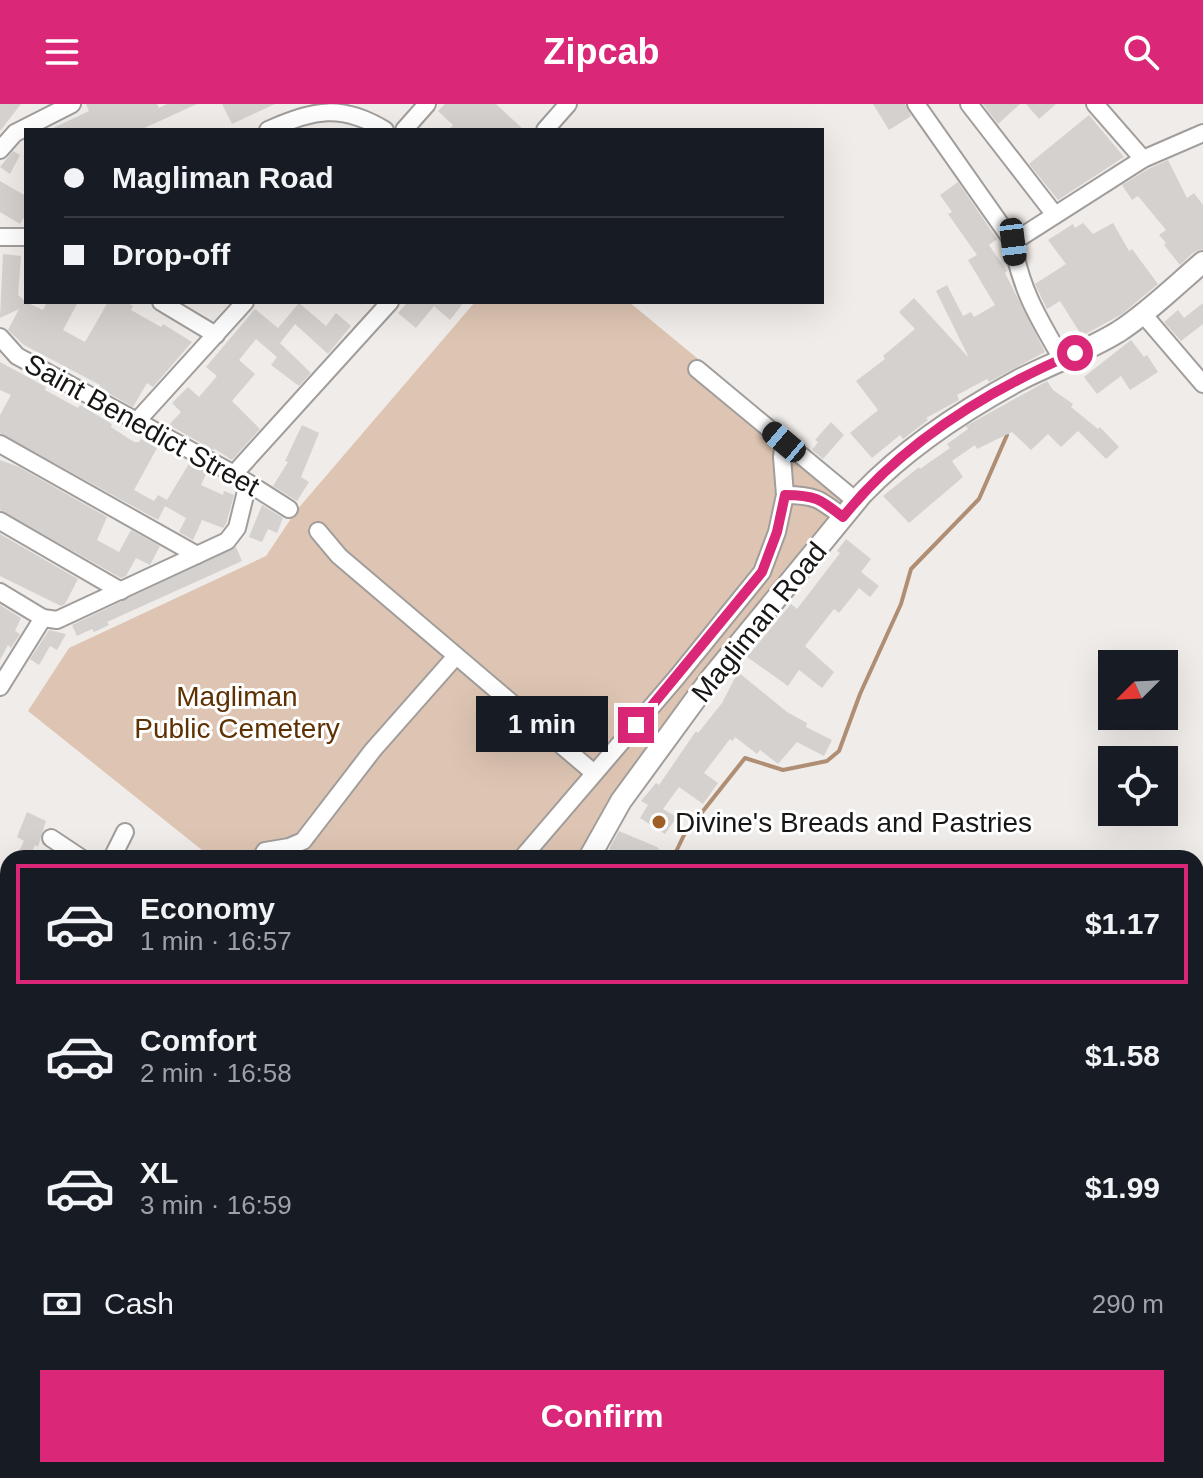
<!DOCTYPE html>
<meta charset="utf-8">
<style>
:root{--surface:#171b24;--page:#242831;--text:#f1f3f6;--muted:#9ea1a6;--line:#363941;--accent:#db2777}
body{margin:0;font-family:Arial,sans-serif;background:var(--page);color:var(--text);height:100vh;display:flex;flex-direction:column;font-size:30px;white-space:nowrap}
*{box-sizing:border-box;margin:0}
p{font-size:26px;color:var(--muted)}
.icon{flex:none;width:44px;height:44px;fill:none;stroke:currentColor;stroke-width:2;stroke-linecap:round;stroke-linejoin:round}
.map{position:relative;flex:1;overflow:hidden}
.panel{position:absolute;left:0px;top:746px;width:1204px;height:628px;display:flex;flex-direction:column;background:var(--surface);border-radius:24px 24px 0 0;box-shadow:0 8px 32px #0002}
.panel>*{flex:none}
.hud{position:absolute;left:24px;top:24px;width:800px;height:176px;border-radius:0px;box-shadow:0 8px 32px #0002;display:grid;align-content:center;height:176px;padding:0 40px;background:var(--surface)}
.needle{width:52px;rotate:246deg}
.controls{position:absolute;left:1098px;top:546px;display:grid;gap:16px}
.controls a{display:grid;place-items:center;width:80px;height:80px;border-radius:0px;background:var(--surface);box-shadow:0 8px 32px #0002;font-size:40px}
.end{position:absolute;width:36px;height:36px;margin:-18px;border:10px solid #db2777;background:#fff;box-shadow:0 0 0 4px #fff}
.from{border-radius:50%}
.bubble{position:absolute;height:56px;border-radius:0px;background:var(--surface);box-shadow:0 8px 32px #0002;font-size:26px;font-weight:600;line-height:56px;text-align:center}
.car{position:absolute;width:24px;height:48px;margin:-24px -12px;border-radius:10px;box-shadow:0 0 6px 2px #0007;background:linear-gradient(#222 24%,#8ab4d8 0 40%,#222 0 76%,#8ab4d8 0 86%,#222 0)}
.hud b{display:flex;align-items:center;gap:28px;height:76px;font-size:30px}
.hud b+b{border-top:2px solid var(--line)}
.hud i{width:20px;height:20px;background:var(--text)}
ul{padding:14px 0 0;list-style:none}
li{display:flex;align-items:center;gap:24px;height:120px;margin:0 16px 12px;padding:0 24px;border:4px solid transparent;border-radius:0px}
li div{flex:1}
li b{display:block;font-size:30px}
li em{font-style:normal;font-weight:600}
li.active{border-color:var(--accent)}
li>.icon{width:72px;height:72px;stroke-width:1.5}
.pay{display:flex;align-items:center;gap:20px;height:88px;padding:0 40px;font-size:30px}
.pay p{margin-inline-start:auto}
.cta{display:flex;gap:16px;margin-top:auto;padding:16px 40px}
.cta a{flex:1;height:92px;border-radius:0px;background:var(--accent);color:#fff;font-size:32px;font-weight:600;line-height:92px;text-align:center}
header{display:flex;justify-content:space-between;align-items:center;height:104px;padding:0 40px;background:var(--accent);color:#fff;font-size:36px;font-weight:600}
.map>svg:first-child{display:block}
.green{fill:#dec5b3}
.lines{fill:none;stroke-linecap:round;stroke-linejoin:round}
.stream{stroke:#af8e74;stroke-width:4}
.building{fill:#d5d1ce}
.minor-casing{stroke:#a19d9b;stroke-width:20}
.tertiary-casing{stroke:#a19d9b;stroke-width:24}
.minor{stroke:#fff;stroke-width:16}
.tertiary{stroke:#fff;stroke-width:20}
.route{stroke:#db2777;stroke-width:10}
.poi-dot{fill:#9d5f26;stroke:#fff;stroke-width:3}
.labels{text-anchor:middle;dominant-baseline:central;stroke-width:6;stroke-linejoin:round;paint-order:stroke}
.street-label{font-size:28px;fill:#181615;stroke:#fff}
.park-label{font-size:28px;fill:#5e3102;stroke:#fff}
.poi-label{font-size:28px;fill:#181615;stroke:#fff;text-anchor:start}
</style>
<header><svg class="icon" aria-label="menu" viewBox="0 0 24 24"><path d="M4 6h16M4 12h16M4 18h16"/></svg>Zipcab<svg class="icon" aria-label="search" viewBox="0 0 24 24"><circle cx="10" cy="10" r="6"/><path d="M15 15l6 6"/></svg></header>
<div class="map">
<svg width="1203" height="1374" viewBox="0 0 1203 1374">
<rect width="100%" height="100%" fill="#f0ece9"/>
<path class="green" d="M475,198h154l233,192 -63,79 -210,285h-377l-184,-147 41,-63 197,-92 30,-45z"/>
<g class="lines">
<g class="stream">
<path d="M673,754l11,-23 61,-77 38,12 44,-9 12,-10 21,-57 41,-90 10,-35 68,-70 28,-64"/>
<path d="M514,1366l1,8"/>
</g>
</g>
<g class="building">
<path d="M0,0h21l-21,27z"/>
<path d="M86,0h71l2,4 8,-4h30l-57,26h-91l40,-19z"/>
<path d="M222,0h53l-43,20z"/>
<path d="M445,0h51l28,26h-76l5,-5 -15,-14z"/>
<path d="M873,0h32l6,12 -22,14z"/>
<path d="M983,0h37l-22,20z"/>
<path d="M1026,0h30l-17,15z"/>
<path d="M1089,11l35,42 -66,43 -29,-36z"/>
<path d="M13,47l7,4 -10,19 -10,-7z"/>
<path d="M1168,56l19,38 7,-5 9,12v44l-9,3 -14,13 -16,-20 2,-2 -7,-8 7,-5 -28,-34 -6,4 -10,-15 26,-16z"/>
<path d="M0,77l26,15v18l-6,10 -20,-12z"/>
<path d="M958,78l39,57 -8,6 18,26 -2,2 40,79 -56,30 -2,-3 -30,16 2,5 -33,18 2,2 -25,19 -3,-4 -28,23 -22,-25 28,-23 -22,-29 29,-22 -2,-3 32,-27 -16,-17 15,-14 55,60 -33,-67 11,-6 16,31 8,-4 3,5 21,-12 -27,-45 9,-5 -29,-41 4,-2 -12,-17z"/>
<path d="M1083,119l10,11 20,-11 16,28 3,-2 26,35 -36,30 -40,22 -22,-35 -13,8 -12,-25 31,-20 -18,-24 25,-16 2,4z"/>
<path d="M3,150l18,2 -3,39 8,7 17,8 4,-8h31l-15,28 22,12 23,-40h18l7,4 -2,4 30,17 2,-3 29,18 -39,45 -6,-4 -14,24 -34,-19 1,-3 -76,-40 -16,-15 11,-21 -19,9z"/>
<path d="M408,198h56l-14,18 -16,-14 -18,22 -18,-15z"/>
<path d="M299,199l27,23 10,-13 15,13 -23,28 -33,-30 -15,19 31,30 -12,13 -28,-21 6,-8 -21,-18 -17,21 16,14 -23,27 28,28 -28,31 -17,-11 -2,1 -44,-25 12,-13 -9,-9 16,-16 11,10 18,-21 -11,-9 49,-58 23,19z"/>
<path d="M1203,199v21l-22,17 -17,-19 14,-12 6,8z"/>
<path d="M1131,236l13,17 3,-2 11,17 -28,18 -9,-14 -24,18 -13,-17z"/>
<path d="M0,258l46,25 -1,3 33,18 2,-3 32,19 -1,3 23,15h5l2,-3 16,9 -23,42 20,11 4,-6 9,5 23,-38 17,10 -6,13 22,10 1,-4 10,4 -8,29 -3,4 -21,-8 -9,20 -14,-8 7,-14 -21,-12 -7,14 -158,-87v-18l11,-20 -11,-5z"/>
<path d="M1047,277l6,9 20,14 -2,3 27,22 2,-2 19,20 -13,12 -28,-28 -17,16 -13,-13 -17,16 -19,-18 -35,17 -2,-4 -23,16 11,16 -54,46 -26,-27 36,-29 1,2 30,-21 -3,-4 21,-15 -2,-3z"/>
<path d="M831,318l13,13 -21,24 -11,-9 6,-8 -3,-2z"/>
<path d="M302,321l17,8 -18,44 8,5 -12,19 -24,-15 15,-24 -3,-1z"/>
<path d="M0,356l19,7 88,50 -10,23 22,12 12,-22 29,16 -10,19 -14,-7 -10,18 -5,2 -121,-68z"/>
<path d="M262,401l21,13 -6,15 -9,-4 -6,13 -13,-5z"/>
<path d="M0,430l78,45 -13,25 -4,2 -61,-30z"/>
<path d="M846,435l25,20 -10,13 18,14 -9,11 -11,-9 -20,25 -5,-4 -29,37 29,26 -12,16 -23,-18 -11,16 -41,-29 44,-53 6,5 43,-56 -3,-2z"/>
<path d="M236,443l6,14 -135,61 2,3 -15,7 -2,-3 -15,7 -5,-11z"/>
<path d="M0,501l21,13 -6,13 5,3 -9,14 -3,-3 -8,15z"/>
<path d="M49,526l17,4 -9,16 -7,-4 -11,19 -9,-6z"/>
<path d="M738,568l49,40 20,11 -1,4 26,13 -8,16 -27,-14 -19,22 -18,-14 -3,4 -22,-17 -2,4 -3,-2 -26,34 14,10 -15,21 -24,-17 -16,22 14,8 -12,17 -25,-16 8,-13 -7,-4 15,-18 3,2 37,-54 2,2 24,-30z"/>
<path d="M27,708l19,9 -8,26 -3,-2 -6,13h-5l-7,-3 7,-14 -7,-4z"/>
<path d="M619,727l38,16 11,11h-38l-21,-9z"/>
</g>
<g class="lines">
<defs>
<g id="minor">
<path d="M916,0l97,138 130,-83 60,-26"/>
<path d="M969,0l86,111"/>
<path d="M1095,0l48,55"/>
<path d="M268,26c46,-21 74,-26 117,0"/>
<path d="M404,26l23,-26"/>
<path d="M545,26l23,-26"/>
<path d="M0,46l15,-17 57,-29"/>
<path d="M0,133h26"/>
<path d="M1013,138c7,47 26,77 49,117"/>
<path d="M161,198l55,33"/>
<path d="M1143,210l60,70"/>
<path d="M0,233l17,19 217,118 55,35"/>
<path d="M697,265l159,132"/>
<path d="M137,317l108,-119"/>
<path d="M0,340l197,111"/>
<path d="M234,370l156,-172"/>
<path d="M785,391c30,0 35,4 58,22"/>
<path d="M0,417l121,70"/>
<path d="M318,427l21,25 255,217"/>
<path d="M0,488l43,26 14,2 170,-79 10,-13 11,-45"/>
<path d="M0,583l43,-69"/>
<path d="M51,734l30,20"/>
<path d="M112,754l13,-26"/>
<path d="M261,754l4,-7 24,-4 14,-6 70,-91 83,-94"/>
<path d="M522,754l155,-181 85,-105 15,-40 8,-37 -3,-38 2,-15"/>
<path d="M0,1196l8,3"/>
<path d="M0,1309l8,3"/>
<path d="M146,1366l20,8"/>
<path d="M913,1366l23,8"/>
<path d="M208,1374l5,-8"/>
</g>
<g id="tertiary">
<path d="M589,754l32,-57 90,-123 151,-184c45,-47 100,-83 157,-114 33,-17 68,-29 99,-48 31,-20 58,-47 85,-70"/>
<path d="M420,1374v-8"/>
</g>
</defs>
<use href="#minor" class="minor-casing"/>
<use href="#tertiary" class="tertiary-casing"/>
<use href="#minor" class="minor"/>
<use href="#tertiary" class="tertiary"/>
</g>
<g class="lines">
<path class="route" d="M636,621l126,-153 15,-40 8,-37c30,0 35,4 58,22 59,-74 146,-127 232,-164"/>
</g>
<circle class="poi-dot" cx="659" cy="718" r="8"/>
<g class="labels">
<g class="street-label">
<text transform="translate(142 321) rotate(29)">Saint Benedict Street</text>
<text transform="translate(759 518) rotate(-51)">Magliman Road</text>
</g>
<g class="park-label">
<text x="237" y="592">Magliman<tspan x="237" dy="32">Public Cemetery</tspan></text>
</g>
<g class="poi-label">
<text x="675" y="718">Divine's Breads and Pastries</text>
</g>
</g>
</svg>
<div class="controls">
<a><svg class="needle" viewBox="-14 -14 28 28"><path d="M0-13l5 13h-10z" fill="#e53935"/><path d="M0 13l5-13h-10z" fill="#9ea1a6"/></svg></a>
<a><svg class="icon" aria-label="locate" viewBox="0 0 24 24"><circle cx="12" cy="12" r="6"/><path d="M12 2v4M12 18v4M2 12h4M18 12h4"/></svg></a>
</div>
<i class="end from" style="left:1075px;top:249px"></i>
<i class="end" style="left:636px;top:621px"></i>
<div class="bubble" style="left:476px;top:592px;width:132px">1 min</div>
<i class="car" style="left:1013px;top:138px;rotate:173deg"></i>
<i class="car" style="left:784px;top:338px;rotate:310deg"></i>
<div class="hud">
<b><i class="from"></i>Magliman Road</b>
<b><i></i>Drop-off</b>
</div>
<section class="panel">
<ul>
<li class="active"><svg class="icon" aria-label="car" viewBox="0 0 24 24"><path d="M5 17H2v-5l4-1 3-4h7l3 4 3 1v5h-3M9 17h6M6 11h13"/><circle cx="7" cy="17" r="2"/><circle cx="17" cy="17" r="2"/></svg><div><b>Economy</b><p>1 min · 16:57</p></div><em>$1.17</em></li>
<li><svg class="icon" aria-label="car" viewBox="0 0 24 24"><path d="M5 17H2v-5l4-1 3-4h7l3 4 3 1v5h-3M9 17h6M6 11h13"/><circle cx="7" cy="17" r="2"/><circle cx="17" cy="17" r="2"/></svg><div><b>Comfort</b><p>2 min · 16:58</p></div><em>$1.58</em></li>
<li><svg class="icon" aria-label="car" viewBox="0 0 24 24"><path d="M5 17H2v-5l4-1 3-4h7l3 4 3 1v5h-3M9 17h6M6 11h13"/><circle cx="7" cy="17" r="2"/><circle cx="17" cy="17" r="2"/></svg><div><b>XL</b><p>3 min · 16:59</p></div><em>$1.99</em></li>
</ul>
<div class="pay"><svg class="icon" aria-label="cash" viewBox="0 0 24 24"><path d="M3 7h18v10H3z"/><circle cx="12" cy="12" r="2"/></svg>Cash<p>290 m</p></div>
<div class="cta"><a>Confirm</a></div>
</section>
</div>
